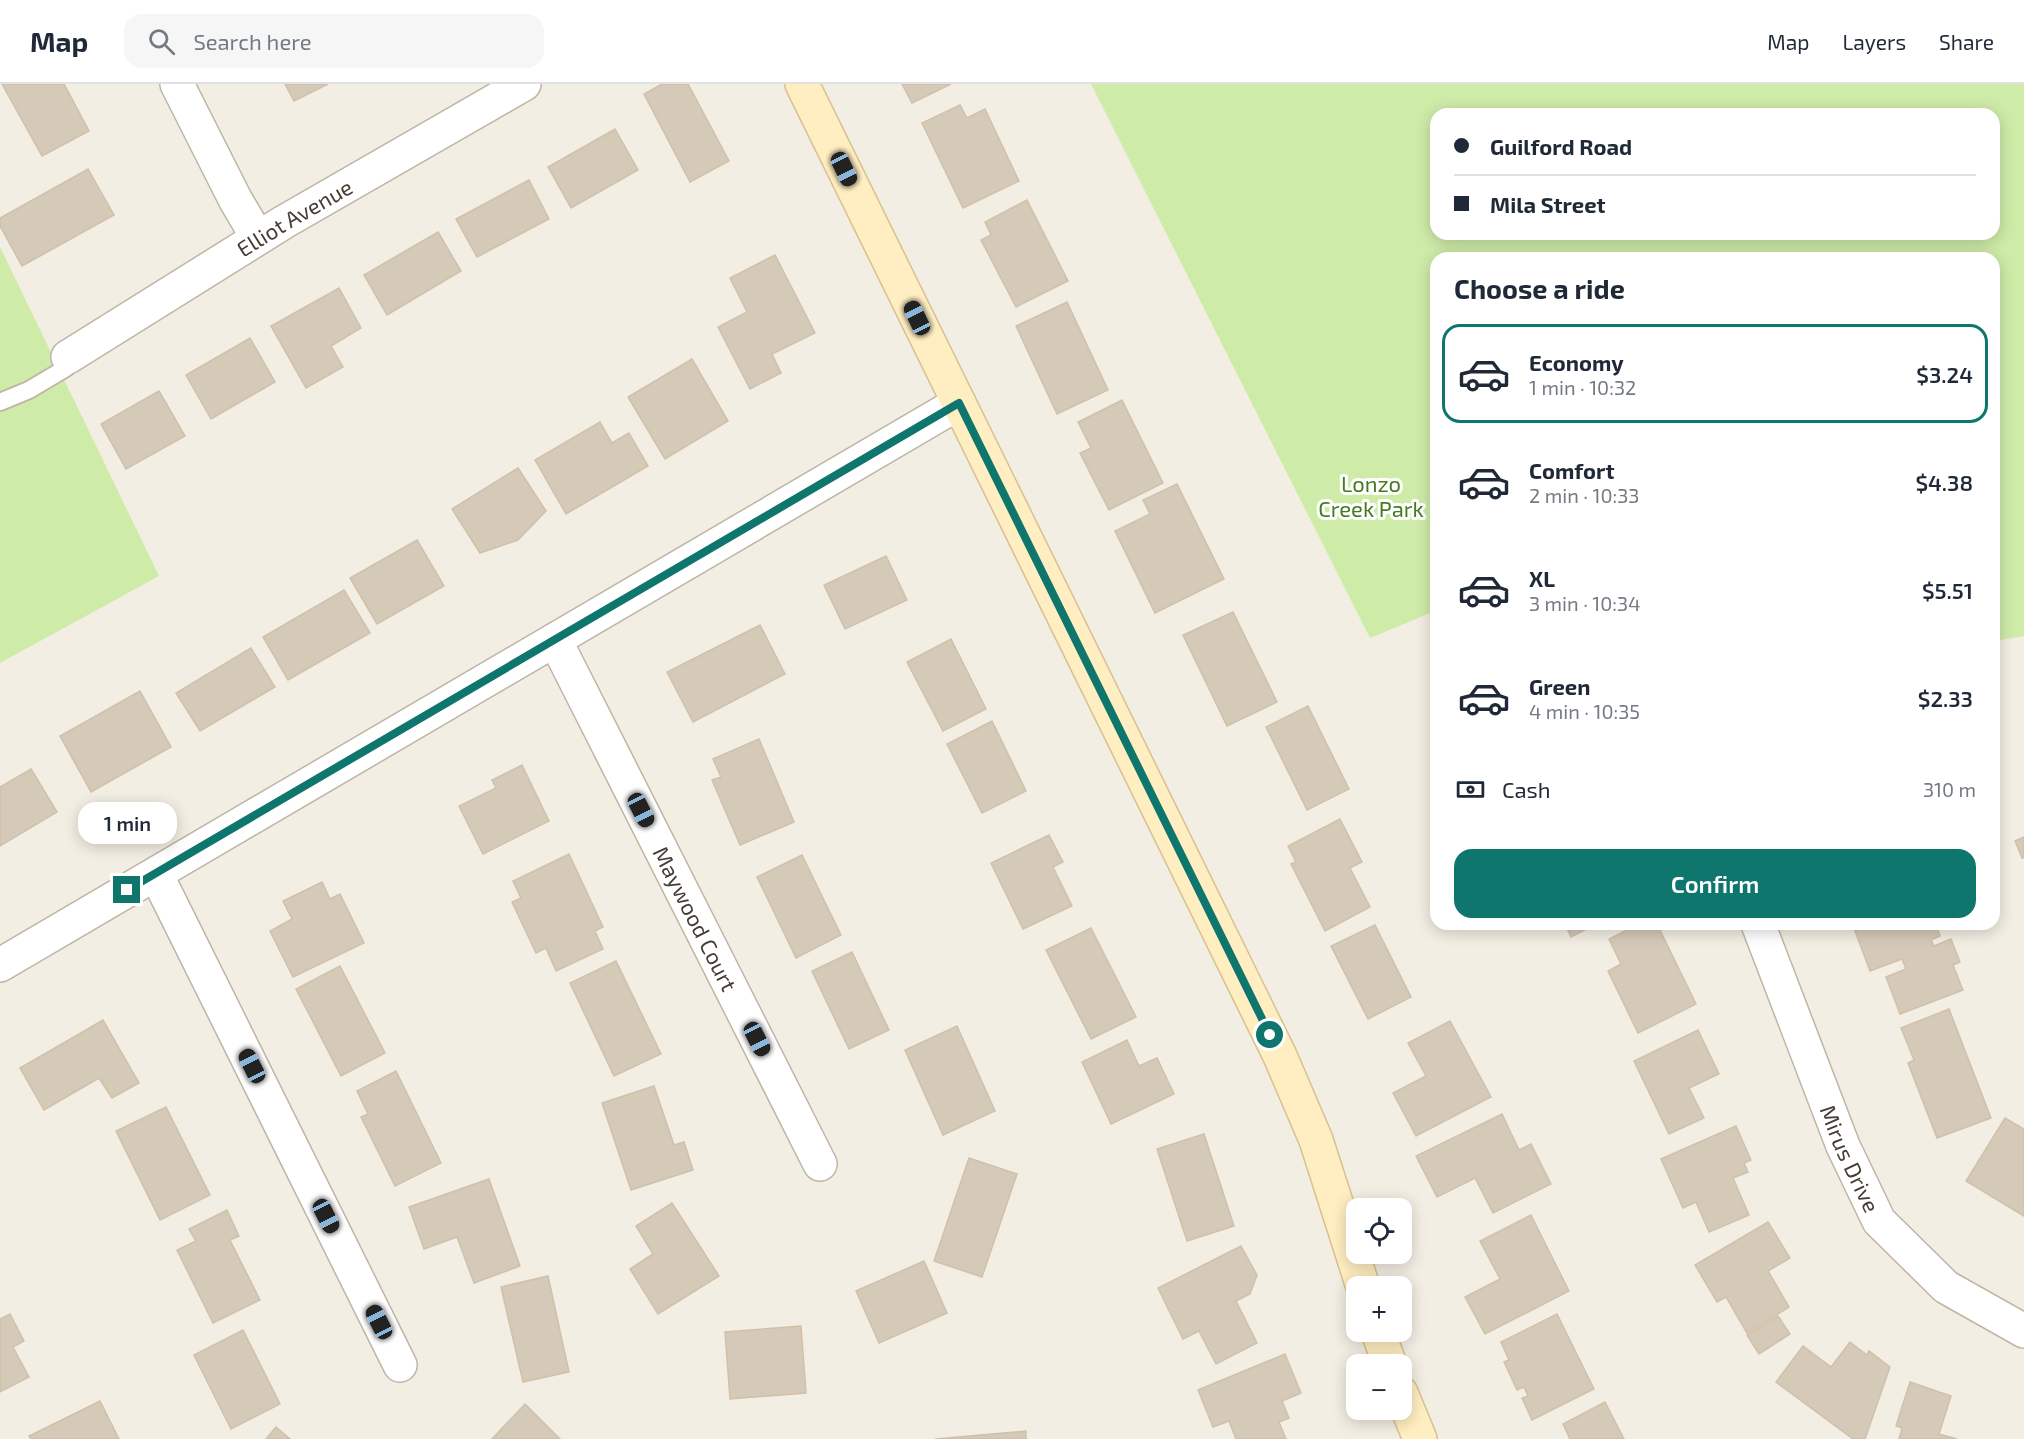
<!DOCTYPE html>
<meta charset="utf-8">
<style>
:root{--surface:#fff;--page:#f6f6f7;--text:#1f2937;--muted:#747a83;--line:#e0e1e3;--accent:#0f766e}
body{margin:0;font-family:"Exo 2",sans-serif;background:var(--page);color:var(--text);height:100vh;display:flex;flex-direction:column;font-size:22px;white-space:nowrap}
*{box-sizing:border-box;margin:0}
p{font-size:20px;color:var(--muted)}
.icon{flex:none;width:33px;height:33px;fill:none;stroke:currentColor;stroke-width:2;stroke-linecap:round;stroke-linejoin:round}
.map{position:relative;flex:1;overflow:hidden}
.side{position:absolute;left:1430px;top:168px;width:570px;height:678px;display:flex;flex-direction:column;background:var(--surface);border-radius:18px;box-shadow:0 3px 15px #0003}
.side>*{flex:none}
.guide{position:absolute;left:1430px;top:24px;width:570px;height:132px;border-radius:18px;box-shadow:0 3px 15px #0003;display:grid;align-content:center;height:132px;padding:0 24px;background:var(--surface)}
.fabs{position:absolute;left:1346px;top:1114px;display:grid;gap:12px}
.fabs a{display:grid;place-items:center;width:66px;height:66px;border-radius:12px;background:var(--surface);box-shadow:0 3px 15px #0003;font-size:30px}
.end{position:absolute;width:27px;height:27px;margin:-14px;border:8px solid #0f766e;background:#fff;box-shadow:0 0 0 3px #fff}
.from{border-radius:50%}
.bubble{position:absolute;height:42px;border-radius:18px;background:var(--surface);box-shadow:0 3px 15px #0003;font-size:20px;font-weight:600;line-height:42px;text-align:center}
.car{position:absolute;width:18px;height:36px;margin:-18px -9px;border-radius:8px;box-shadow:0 0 4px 2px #0007;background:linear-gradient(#222 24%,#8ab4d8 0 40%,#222 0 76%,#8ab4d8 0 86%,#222 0)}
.guide b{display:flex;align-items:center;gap:21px;height:57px;font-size:22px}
.guide b+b{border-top:2px solid var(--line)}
.guide i{width:15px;height:15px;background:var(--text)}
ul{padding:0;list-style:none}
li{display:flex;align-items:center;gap:18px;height:99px;margin:0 12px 9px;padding:0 12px;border:3px solid transparent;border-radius:18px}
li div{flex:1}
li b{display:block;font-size:22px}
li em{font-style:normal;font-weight:600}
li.active{border-color:var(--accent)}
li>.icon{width:54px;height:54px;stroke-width:1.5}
h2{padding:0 24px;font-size:27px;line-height:72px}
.pay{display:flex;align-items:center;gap:15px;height:66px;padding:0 24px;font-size:22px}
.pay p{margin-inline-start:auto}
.cta{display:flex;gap:12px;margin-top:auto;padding:12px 24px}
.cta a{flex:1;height:69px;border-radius:18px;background:var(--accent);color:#fff;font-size:24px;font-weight:600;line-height:69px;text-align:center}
header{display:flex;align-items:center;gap:36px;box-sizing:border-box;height:84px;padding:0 30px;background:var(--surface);border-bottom:2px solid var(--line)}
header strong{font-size:28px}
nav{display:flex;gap:33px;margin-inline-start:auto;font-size:21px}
.search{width:420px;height:54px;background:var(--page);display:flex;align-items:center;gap:15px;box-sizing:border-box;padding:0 21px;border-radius:18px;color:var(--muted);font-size:22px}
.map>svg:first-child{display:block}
.green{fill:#cfeba8;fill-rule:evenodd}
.building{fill:#d5c9b7;stroke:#d1c0aa;stroke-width:1.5}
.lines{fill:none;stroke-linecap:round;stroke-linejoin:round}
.lane-casing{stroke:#bfb5a5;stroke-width:20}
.street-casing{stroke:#bfb5a5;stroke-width:36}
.secondary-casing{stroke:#d7c18e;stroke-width:36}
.lane{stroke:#fff;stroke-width:16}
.street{stroke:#fff;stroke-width:33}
.secondary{stroke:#ffeec1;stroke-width:33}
.route{stroke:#0f766e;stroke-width:8}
.labels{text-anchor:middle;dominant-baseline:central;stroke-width:6;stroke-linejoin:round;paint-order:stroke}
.street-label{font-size:22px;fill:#453d33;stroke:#fff}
.park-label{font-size:22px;fill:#477b22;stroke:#fff}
</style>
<header>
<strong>Map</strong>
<div class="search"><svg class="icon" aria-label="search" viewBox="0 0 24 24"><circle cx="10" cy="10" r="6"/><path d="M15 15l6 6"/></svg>Search here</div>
<nav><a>Map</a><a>Layers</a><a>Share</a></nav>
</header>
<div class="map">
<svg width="2024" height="1355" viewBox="0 0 2024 1355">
<rect width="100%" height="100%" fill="#f3eee3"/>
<g class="green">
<path d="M1091,0h933v552l-30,5v-383h-558l-1,353 -65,27zM1436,30h558v120h-558z"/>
<path d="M0,163l159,329 -159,87z"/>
</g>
<g class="building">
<path d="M2,0h62l25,47 -47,25z"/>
<path d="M285,0h43l-34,17z"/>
<path d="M662,0h26l41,77 -39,21 -46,-88z"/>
<path d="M902,0h49l-39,19z"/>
<path d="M960,21l7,13 18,-9 34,72 -56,27 -41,-85z"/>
<path d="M615,45l23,41 -67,38 -23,-41z"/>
<path d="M88,85l26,46 -92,51 -22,-40v-8z"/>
<path d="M529,96l20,39 -72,38 -21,-38z"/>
<path d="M1027,116l41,81 -52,26 -35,-67 10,-5 -6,-13z"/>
<path d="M438,148l23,39 -74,44 -23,-40z"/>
<path d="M775,171l40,78 -43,21 9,19 -31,16 -32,-62 29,-15 -17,-34z"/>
<path d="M339,204l22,40 -30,18 12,21 -37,21 -35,-62z"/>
<path d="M1067,218l41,88 -51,24 -41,-88z"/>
<path d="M250,254l25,44 -64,37 -25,-44z"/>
<path d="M692,275l36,62 -63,38 -37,-62z"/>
<path d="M159,307l26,45 -59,33 -25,-45z"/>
<path d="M1122,316l41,83 -54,27 -29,-57 11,-5 -13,-26z"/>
<path d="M600,338l12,21 17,-10 19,33 -82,48 -31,-54z"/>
<path d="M518,384l28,43 -28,29 -38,13 -28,-44z"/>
<path d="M1177,400l47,95 -69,34 -40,-82 35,-17 -7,-14z"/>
<path d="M417,456l27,46 -67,38 -27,-46z"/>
<path d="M886,472l21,44 -62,29 -21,-44z"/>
<path d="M344,506l26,43 -82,47 -25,-43z"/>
<path d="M1233,528l44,90 -50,24 -44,-91z"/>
<path d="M760,541l25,49 -92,48 -26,-50z"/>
<path d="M951,555l35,70 -43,22 -36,-69z"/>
<path d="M251,564l24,39 -75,44 -24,-38z"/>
<path d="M140,607l31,56 -80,45 -31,-56z"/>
<path d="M1308,622l41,83 -42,21 -41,-83z"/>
<path d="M992,637l34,70 -44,22 -35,-69z"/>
<path d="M759,655l35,83 -54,23 -28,-65 9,-3 -8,-18z"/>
<path d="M522,681l27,56 -66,33 -24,-48 37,-18 -4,-8z"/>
<path d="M31,685l26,43 -57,34v-59z"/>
<path d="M1340,735l22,43 -12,6 20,39 -45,24 -34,-67 5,-2 -8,-16z"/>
<path d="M1049,751l14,27 -10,5 19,39 -49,23 -32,-66z"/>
<path d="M2024,753v21h-2l-7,-17z"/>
<path d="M569,770l34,73 -8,4 8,18 -47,22 -10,-23 -10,5 -24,-51 9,-4 -8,-17z"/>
<path d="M802,771l39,80 -45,23 -39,-81z"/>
<path d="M322,798l8,17 10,-5 24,49 -71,34 -23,-46 22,-12 -9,-18z"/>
<path d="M1565,840h31l-25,13z"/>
<path d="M1639,840h18l39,80 -58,29 -30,-62 13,-7 -12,-25z"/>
<path d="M1874,840h62l4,12 -9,4 3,6 17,-7 9,23 -7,3 10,25 -63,24 -14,-37 20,-8 -4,-10 -32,12 -15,-40z"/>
<path d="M1375,841l36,72 -43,22 -37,-73z"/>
<path d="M1091,844l45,89 -45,22 -45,-89z"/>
<path d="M852,868l37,78 -40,19 -37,-78z"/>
<path d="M616,877l45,93 -47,22 -44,-93z"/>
<path d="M340,882l45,87 -44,23 -45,-87z"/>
<path d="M1949,925l42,109 -54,20 -29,-75 6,-3 -13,-32z"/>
<path d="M103,936l36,63 -27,15 -13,-20 -55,32 -24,-42z"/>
<path d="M1450,937l41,76 -75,39 -23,-43 33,-17 -18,-33z"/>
<path d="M957,942l38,85 -52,24 -38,-85z"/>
<path d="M1698,946l21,44 -30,14 15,30 -35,16 -35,-73z"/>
<path d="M1127,956l12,26 18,-8 17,36 -63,30 -29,-62z"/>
<path d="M396,987l45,92 -46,23 -34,-69 7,-3 -11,-23z"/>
<path d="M654,1002l20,59 10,-3 9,28 -62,20 -29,-87z"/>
<path d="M166,1023l44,88 -50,25 -44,-89z"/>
<path d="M1502,1030l17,36 12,-6 20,40 -58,29 -18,-35 -38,19 -21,-41z"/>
<path d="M2005,1034l19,11v87l-58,-35z"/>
<path d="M1736,1042l15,34 -7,3 4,9 -15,6 16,37 -40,17 -13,-30 -13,6 -22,-49z"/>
<path d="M1204,1050l30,92 -47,15 -30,-92z"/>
<path d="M969,1074l48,16 -35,103 -48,-16z"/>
<path d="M489,1095l31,87 -46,17 -17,-46 -33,12 -15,-42z"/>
<path d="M672,1119l47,73 -61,38 -28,-45 23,-15 -17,-28z"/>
<path d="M227,1126l12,26 -9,4 30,60 -47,23 -36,-73 19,-9 -7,-12z"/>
<path d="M1531,1131l38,76 -84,43 -20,-37 35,-18 -20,-38z"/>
<path d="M1768,1138l22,36 -22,13 21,36 -42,26 -21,-36 -9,5 -22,-37z"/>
<path d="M1241,1162l16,29 -7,19 -14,7 21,42 -41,21 -17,-33 -16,8 -25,-51z"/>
<path d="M924,1177l23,52 -68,30 -23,-52z"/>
<path d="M548,1192l21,96 -46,10 -22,-95z"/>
<path d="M10,1230l14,27 -11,6 16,30 -29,15v-73z"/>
<path d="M1557,1230l37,75 -62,31 -10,-22 6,-2 -4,-9 -7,3 -13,-28 5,-2 -8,-18z"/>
<path d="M1778,1232l12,18 -31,20 -12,-19z"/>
<path d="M801,1242l5,67 -76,6 -5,-67z"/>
<path d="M243,1246l37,74 -49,25 -37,-74z"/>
<path d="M1850,1258l17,13 2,-4 21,16 -25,72h-12l-77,-57 27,-36 28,21z"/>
<path d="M1285,1270l16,39 -19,8 7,17 -10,4 7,17h-50l-7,-18 -16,6 -15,-37z"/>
<path d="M1910,1298l41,14 -12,38 18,5h-58l3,-11 -6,-2z"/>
<path d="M100,1317l19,38h-88l-2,-3z"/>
<path d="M1605,1318l19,37h-54l-7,-15z"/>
<path d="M525,1320l35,35h-68z"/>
<path d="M276,1343l14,12h-24z"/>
<path d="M1026,1347v8h-91z"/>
</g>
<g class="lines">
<defs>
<path id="lane" d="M0,318l29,-12 37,-22 2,-11"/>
<g id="street">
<path d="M177,0l58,115 23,39"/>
<path id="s1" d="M68,273l216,-135 240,-138"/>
<path id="s2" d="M555,556l265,524"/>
<path d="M156,790l244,491"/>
<path id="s3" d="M1758,840l85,222 36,75 67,66 78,44"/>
<path d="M0,881l959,-562"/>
</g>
<g id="secondary">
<path d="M802,0l478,972 36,84 47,147"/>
<path d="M1378,1248l12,33"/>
<path d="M1401,1309l19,46"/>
</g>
</defs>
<use href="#lane" class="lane-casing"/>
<use href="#street" class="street-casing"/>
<use href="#secondary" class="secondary-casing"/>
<use href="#lane" class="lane"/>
<use href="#street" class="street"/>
<use href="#secondary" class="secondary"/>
</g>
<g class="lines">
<path class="route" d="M127,806l832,-487 311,632"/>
</g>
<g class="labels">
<g class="street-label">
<text stroke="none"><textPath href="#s1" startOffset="266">Elliot Avenue</textPath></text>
<text stroke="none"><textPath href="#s2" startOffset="312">Maywood Court</textPath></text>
<text stroke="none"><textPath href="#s3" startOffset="252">Mirus Drive</textPath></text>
</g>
<g class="park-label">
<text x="1371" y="399">Lonzo<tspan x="1371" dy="25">Creek Park</tspan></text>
</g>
</g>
</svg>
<div class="fabs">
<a><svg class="icon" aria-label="locate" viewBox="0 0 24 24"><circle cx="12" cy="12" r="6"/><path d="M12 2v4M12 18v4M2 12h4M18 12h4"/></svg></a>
<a>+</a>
<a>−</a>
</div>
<i class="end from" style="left:1270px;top:951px"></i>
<i class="end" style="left:127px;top:806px"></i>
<div class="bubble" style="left:78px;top:718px;width:99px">1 min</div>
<i class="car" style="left:844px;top:85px;rotate:154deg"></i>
<i class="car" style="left:917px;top:234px;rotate:334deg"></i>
<i class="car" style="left:641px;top:726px;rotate:153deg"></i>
<i class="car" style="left:757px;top:955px;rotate:153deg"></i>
<i class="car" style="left:252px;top:982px;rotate:333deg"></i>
<i class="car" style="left:326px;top:1132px;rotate:153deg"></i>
<i class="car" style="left:379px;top:1238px;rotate:333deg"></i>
<div class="guide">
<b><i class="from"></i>Guilford Road</b>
<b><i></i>Mila Street</b>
</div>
<section class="side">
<h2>Choose a ride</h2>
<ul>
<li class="active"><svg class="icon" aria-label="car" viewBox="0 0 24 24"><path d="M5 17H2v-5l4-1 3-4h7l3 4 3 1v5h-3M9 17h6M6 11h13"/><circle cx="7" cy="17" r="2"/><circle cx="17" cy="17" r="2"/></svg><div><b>Economy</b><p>1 min · 10:32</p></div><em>$3.24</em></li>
<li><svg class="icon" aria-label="car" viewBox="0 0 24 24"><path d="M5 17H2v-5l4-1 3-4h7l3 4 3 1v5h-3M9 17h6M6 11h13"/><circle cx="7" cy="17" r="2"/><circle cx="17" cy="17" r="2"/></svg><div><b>Comfort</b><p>2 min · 10:33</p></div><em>$4.38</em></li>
<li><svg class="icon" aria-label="car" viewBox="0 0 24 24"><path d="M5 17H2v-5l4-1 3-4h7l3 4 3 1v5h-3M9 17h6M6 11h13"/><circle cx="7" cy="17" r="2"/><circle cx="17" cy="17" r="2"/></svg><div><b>XL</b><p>3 min · 10:34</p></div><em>$5.51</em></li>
<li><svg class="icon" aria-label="car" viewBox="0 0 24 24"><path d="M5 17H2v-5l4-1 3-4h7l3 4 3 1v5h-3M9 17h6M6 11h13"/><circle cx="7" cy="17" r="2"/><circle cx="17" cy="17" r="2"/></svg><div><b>Green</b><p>4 min · 10:35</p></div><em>$2.33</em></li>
</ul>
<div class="pay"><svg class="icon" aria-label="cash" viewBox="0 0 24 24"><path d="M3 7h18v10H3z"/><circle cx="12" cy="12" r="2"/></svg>Cash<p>310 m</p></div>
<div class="cta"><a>Confirm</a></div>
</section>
</div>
